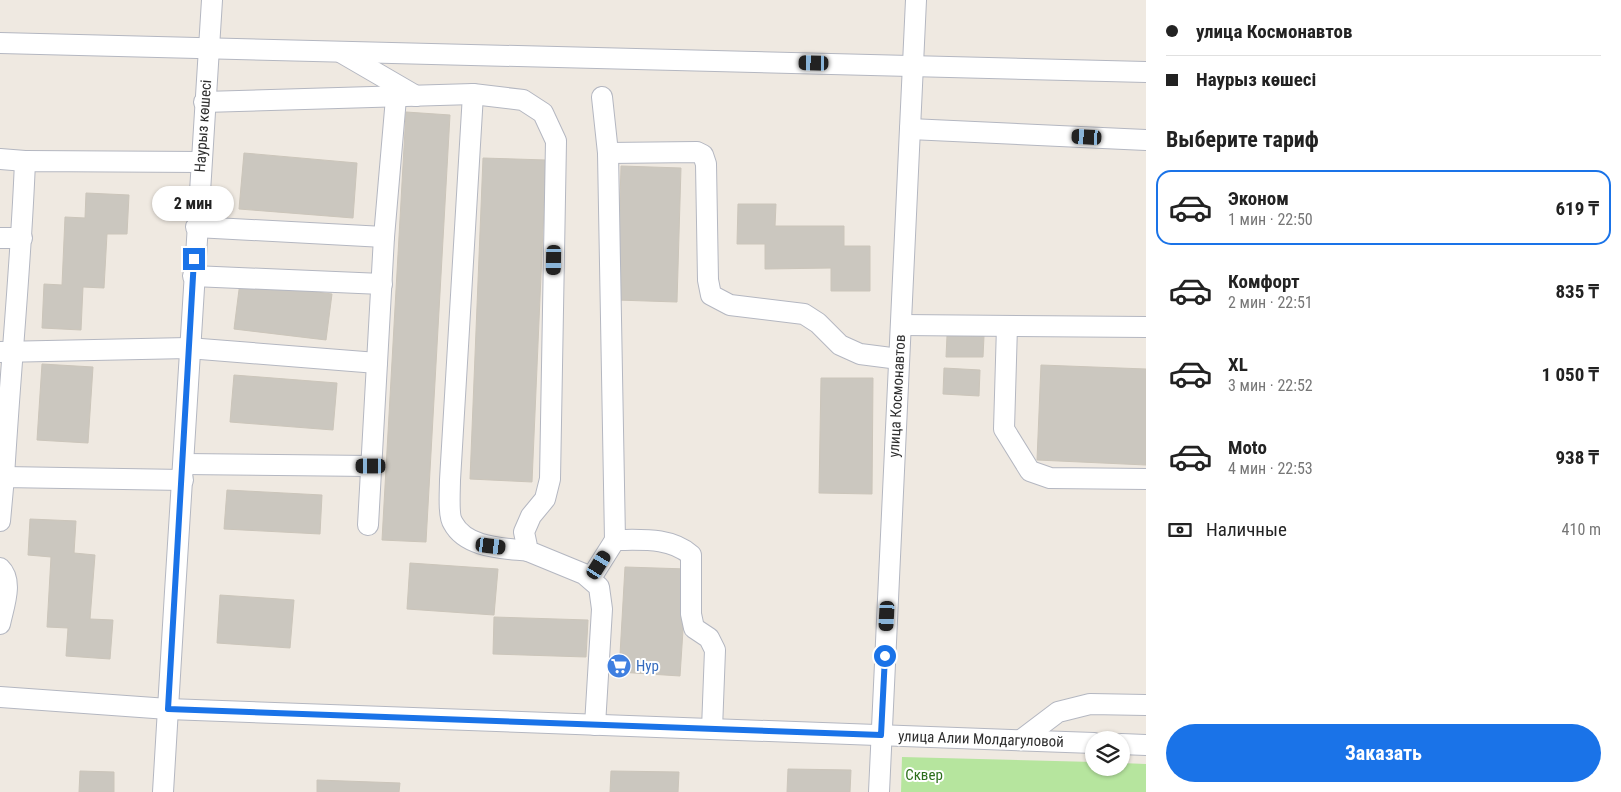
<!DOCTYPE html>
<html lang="ru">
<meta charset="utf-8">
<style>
:root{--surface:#fff;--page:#f2f2f2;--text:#222;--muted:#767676;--line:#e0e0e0;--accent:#1a73e8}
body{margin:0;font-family:"Roboto Condensed",sans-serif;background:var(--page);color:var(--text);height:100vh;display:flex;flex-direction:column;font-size:19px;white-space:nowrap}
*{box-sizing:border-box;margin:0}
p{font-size:16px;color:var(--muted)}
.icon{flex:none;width:28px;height:28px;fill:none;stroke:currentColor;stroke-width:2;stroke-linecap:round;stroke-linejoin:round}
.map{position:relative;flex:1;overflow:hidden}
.panel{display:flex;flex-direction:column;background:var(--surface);width:475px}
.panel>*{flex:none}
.top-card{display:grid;align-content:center;height:110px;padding:0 20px;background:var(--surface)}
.controls{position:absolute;left:1085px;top:731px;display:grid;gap:10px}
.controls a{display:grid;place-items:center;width:45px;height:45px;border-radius:50%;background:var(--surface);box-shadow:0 1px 4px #0004;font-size:25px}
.end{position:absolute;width:22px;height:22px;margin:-11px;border:6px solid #1a73e8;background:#fff;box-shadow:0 0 0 2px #fff}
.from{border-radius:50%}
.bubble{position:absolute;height:35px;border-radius:18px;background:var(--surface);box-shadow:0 1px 4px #0004;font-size:16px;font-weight:700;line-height:35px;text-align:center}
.car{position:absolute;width:15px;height:30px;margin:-15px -8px;border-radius:6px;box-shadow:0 0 4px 1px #0007;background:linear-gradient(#222 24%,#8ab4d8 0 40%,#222 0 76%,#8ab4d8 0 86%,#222 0)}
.top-card b{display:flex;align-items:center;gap:18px;height:48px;font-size:19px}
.top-card b+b{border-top:1px solid var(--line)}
.top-card i{width:12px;height:12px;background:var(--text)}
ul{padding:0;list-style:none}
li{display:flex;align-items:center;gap:15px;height:75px;margin:0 10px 8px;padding:0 10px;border:2px solid transparent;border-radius:15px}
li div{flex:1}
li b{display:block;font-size:19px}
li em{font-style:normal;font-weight:700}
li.active{border-color:var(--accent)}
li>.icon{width:45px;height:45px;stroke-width:1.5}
h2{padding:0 20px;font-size:22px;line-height:60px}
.pay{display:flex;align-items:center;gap:12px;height:55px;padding:0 20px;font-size:19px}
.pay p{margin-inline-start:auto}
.action{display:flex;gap:10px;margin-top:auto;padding:10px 20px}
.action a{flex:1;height:58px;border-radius:30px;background:var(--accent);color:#fff;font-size:20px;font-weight:700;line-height:58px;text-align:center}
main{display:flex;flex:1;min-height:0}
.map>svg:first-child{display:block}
.green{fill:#b6e59e}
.building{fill:#cbc7bf;stroke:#cbc5ba}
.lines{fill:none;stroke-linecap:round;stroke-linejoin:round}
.minor-casing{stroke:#b4b7c1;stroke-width:22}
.minor{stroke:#fff;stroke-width:20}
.route{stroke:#1a73e8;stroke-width:6}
.labels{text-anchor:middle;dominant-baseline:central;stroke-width:4;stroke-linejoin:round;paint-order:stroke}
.street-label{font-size:15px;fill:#2e2e2e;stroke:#fff}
.shop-label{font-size:15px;fill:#366cbe;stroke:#fff;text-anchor:start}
.park-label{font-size:15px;fill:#2c6e1b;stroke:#fff}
</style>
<main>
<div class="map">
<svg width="1146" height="792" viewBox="0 0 1146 792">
<rect width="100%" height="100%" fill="#efe9e1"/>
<path class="green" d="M902,757l192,5v6h27v-5l25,1v28h-245z"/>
<g class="building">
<path d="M406,112l44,3 -24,427 -44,-2z"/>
<path d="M244,153l113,10 -4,55 -114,-9z"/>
<path d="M483,158l63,2 -14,322 -62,-3z"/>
<path d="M621,166l60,2 -4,134 -60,-2z"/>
<path d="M86,193l43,2 -2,39h-20l-3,54 -21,-1 -2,43 -39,-2 2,-44 18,1 3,-68 20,1z"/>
<path d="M738,204h38l-1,22h69v20h26v45h-39v-23l-66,1v-25h-28z"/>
<path d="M240,282l92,12 -6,46 -92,-11z"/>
<path d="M947,336h37l-1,21h-37z"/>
<path d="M42,364l51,3 -5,76 -51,-3z"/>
<path d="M1041,365l105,4v96l-109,-5z"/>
<path d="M944,368l36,2 -1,26 -36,-2z"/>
<path d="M234,375l103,8 -4,47 -103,-8z"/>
<path d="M821,378h52l-1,116 -53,-1z"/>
<path d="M227,490l95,5 -2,39 -96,-5z"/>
<path d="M30,519l46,2 -2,32 21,2 -5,64 23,1 -3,39 -44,-3 2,-28 -21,-1 4,-70 -23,-2z"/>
<path d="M410,563l88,6 -4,46 -87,-6z"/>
<path d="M625,567l62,2 -7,107 -61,-4z"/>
<path d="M220,595l74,5 -4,48 -73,-5z"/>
<path d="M494,617l94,3 -2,37 -93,-3z"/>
<path d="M788,769l63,1 -1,22h-63z"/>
<path d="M80,771l34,1v20h-35z"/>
<path d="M611,771l68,1 -1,20h-68z"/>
<path d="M317,780l83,3 -1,9h-82z"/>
</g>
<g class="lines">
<defs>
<g id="minor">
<path d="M0,43l1146,29"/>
<path d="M342,53l74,43"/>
<path d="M473,94l-23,386c0,10 -2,36 3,43 13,25 50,25 75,28"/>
<path d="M602,97l6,56 7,387c27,0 55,-3 76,15v59l3,14 15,10 6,12 -3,79"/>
<path d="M204,102l269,-8 50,6 20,13 13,28 -6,338 -5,20 -14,17 -7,16 4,19 56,23 15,13 3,22 -7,116"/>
<path d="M910,129l236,11"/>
<path d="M608,153l89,-1 6,3 3,9 2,116 3,15 19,10 74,9 14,9 22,22 20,9 39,5"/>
<path d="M0,159l25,2"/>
<path d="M196,227l188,10"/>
<path d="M0,238h22"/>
<path d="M193,276l189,8"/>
<path d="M901,325l245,2"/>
<path d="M1007,326l-3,103 26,42 20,7 96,1"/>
<path d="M0,352l188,-4 189,15"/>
<path d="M184,464l187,2"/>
<path d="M4,477c6,-105 17,-211 21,-316l176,1"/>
<path d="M0,521l4,-44 179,3"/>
<path d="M368,525l16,-288 12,-139"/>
<path d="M0,568c14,13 3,40 0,56"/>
<path d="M591,578l24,-38"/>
<path d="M0,697l168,12 926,34"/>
<path d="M1021,740l37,-28 32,-8 56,1"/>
<path d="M1121,744l25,1"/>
<path d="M163,792c16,-264 31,-528 49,-792"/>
<path d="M879,792l37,-792"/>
</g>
</defs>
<use href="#minor" class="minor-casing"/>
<use href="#minor" class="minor"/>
</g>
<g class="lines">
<path class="route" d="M194,259l-26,450 713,26 4,-79"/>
</g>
<defs>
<symbol id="supermarket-disc" viewBox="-11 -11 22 22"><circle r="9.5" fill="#3f7fe0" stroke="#fff"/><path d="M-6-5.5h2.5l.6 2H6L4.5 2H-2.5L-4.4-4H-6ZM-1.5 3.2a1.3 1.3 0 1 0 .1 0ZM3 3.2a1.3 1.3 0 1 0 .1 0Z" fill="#fff"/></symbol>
</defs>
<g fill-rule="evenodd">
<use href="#supermarket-disc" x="605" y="652" width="28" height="28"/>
</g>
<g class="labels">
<g class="street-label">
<text transform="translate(203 126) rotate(-86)">Наурыз көшесі</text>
<text transform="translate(897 396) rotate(-87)">улица Космонавтов</text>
<text transform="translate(981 739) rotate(2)">улица Алии Молдагуловой</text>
</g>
<g class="shop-label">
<text x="636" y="666">Нур</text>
</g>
<g class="park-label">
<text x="924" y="775">Сквер</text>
</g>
</g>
</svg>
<div class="controls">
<a><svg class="icon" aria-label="layers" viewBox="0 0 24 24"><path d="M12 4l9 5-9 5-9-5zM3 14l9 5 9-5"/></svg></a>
</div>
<i class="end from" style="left:885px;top:656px"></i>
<i class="end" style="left:194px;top:259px"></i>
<div class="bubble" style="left:152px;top:186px;width:82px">2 мин</div>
<i class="car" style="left:814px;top:63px;rotate:271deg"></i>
<i class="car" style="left:1087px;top:137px;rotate:273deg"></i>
<i class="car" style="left:554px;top:260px;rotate:181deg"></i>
<i class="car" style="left:371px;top:466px;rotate:270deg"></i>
<i class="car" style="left:491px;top:546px;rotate:97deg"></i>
<i class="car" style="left:599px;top:565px;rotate:32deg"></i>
<i class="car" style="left:887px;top:616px;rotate:183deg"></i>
</div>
<section class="panel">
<div class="top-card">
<b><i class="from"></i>улица Космонавтов</b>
<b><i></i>Наурыз көшесі</b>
</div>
<h2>Выберите тариф</h2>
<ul>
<li class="active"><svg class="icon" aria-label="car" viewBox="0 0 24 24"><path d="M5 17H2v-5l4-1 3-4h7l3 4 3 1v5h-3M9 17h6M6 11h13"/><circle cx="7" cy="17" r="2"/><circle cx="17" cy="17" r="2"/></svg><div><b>Эконом</b><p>1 мин · 22:50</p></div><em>619 ₸</em></li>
<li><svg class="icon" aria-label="car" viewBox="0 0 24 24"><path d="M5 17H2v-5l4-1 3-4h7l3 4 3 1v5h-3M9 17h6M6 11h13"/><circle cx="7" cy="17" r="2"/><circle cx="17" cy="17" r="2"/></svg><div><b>Комфорт</b><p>2 мин · 22:51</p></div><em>835 ₸</em></li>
<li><svg class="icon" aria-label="car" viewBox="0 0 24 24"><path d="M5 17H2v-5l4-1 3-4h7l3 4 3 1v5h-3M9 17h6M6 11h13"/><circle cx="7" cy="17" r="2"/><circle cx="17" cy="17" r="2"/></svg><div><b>XL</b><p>3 мин · 22:52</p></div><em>1 050 ₸</em></li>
<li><svg class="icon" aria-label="car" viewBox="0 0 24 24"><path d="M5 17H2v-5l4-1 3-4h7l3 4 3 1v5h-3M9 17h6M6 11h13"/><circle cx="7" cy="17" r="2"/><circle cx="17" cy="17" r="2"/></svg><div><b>Moto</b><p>4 мин · 22:53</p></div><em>938 ₸</em></li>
</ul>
<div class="pay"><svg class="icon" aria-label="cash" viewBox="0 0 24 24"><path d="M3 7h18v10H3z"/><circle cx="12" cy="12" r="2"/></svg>Наличные<p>410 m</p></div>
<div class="action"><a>Заказать</a></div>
</section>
</main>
